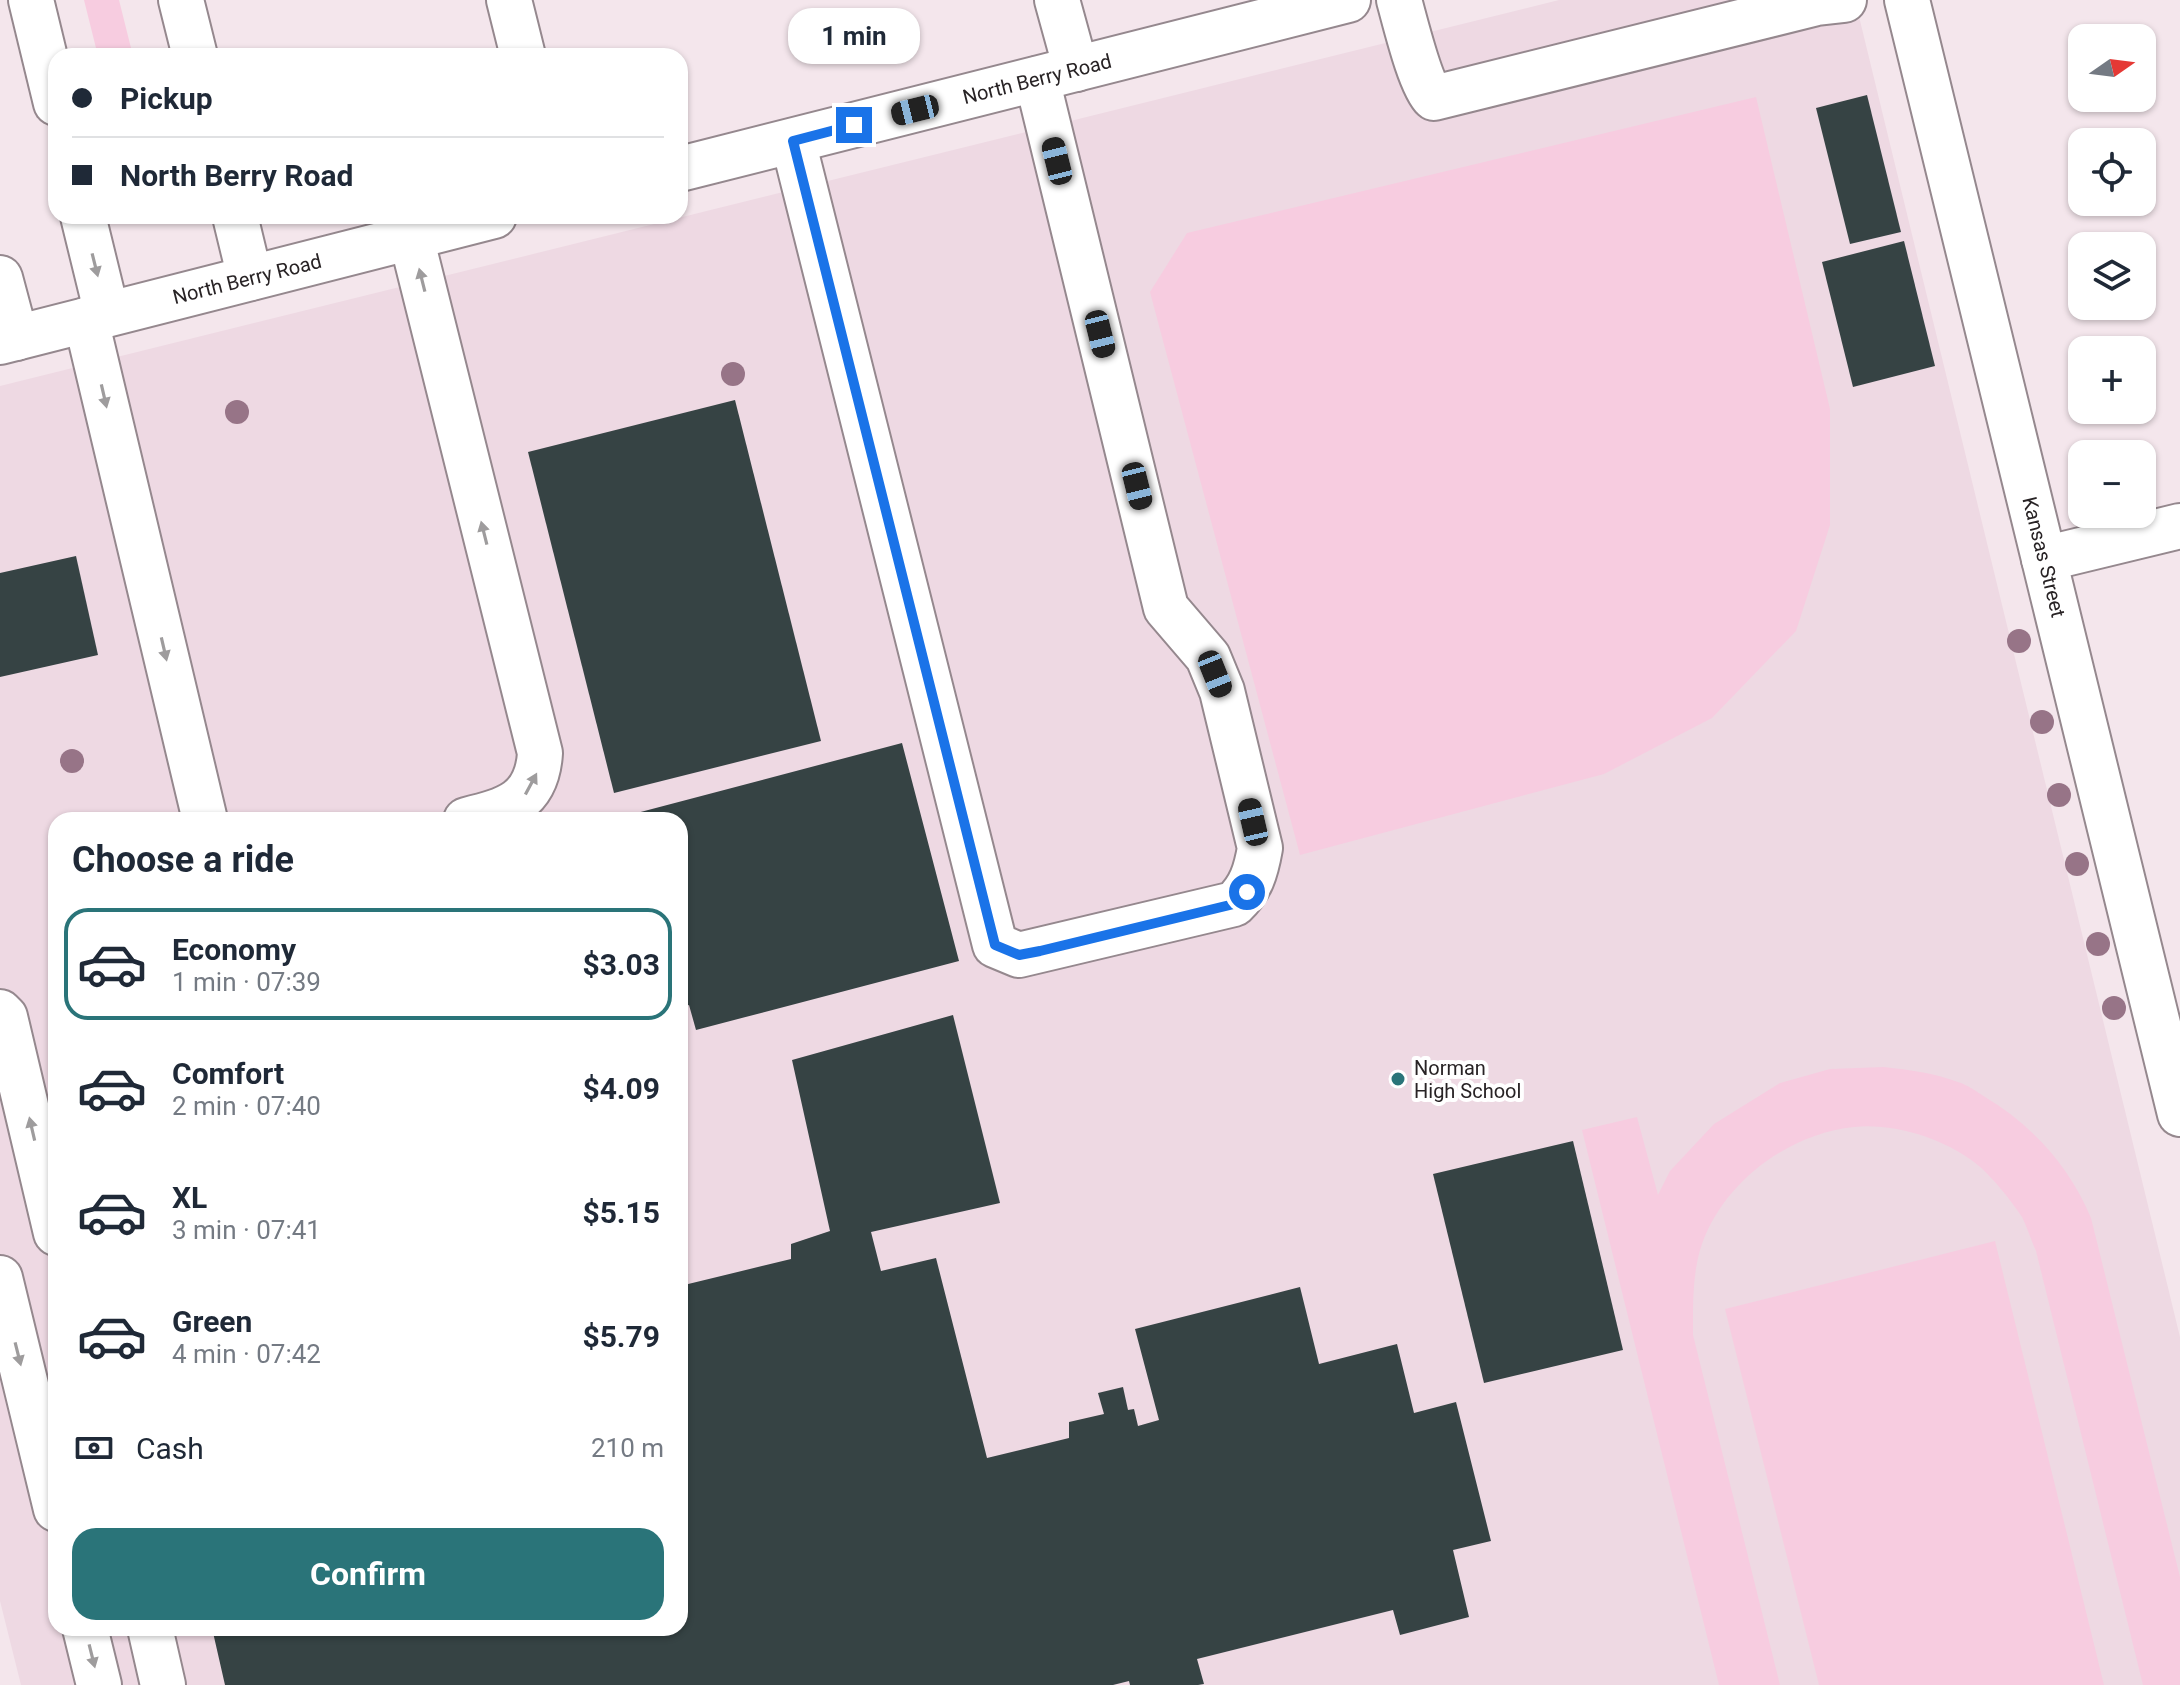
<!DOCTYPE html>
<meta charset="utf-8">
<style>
:root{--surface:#fff;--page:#f6f6f7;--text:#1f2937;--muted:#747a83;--line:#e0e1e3;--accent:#2a7479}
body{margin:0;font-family:Roboto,sans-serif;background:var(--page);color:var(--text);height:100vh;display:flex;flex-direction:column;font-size:30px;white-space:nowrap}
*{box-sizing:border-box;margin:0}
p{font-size:26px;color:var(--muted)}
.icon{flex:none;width:44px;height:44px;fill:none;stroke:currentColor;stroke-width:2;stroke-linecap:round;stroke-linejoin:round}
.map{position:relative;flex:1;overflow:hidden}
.side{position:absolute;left:48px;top:812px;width:640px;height:824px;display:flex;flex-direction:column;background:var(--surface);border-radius:24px;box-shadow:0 2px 6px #0004}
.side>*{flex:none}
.top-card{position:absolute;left:48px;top:48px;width:640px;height:176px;border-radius:24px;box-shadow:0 2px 6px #0004;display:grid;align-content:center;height:176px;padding:0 24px;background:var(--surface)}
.needle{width:52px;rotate:76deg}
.tools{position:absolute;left:2068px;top:24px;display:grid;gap:16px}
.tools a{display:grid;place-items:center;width:88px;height:88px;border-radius:16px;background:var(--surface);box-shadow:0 2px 6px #0004;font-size:40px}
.end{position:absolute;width:36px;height:36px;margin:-18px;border:10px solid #1a73e8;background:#fff;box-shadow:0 0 0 4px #fff}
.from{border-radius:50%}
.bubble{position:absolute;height:56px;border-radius:24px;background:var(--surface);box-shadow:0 2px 6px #0004;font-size:26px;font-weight:700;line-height:56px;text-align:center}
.car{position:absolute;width:24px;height:48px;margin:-24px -12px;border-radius:10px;box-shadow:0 0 6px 2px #0007;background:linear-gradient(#222 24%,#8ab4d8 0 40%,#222 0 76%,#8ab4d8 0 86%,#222 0)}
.top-card b{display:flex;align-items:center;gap:28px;height:76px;font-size:30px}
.top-card b+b{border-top:2px solid var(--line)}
.top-card i{width:20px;height:20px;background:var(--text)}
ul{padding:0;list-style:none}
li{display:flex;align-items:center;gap:24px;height:112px;margin:0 16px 12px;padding:0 8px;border:4px solid transparent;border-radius:24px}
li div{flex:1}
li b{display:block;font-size:30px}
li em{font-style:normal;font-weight:700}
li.on{border-color:var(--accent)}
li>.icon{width:72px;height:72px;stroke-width:1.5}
h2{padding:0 24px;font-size:36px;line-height:96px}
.pay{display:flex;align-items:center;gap:20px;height:88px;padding:0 24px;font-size:30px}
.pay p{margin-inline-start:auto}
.action{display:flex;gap:16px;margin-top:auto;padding:16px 24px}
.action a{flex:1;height:92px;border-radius:24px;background:var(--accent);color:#fff;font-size:32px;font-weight:700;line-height:92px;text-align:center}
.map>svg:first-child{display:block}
.built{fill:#eed9e3;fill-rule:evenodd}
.green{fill:#f7cce0}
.building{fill:#364344}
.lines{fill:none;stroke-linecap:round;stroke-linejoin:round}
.minor-casing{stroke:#95888e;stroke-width:48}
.minor{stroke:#fff;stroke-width:44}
.tree{fill:#977487}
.oneway{fill:#9e9c9d}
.route{stroke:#1a73e8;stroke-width:10}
.poi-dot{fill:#2a7479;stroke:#fff;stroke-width:3}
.labels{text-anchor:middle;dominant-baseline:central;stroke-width:8;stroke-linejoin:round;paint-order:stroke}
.street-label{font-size:20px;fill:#282325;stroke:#fff}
.poi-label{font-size:20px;fill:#282325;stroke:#fff;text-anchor:start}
</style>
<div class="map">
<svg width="2180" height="1685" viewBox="0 0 2180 1685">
<rect width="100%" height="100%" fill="#f4e6ec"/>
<path class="built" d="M1559,0h296l325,1337v348h-2159l-21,-84v-1215zM56,820h624v808h-624z"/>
<g class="green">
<path d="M84,0h35l14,56h-35z"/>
<path d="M1756,97l74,312v116l-34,106 -84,87 -108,56 -304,81 -150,-563 37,-59z"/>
<path d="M1884,1067c26,3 50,6 74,15 10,3 19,10 27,15 47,28 85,70 106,121l89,359v108h-37l-107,-434c-5,-11 -9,-24 -14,-34 -11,-17 -32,-43 -48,-55 -32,-24 -80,-39 -120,-35 -66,7 -130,55 -152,117 -10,29 -9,61 -9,91l87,350h-61l-137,-555 55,-13 21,78 12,-24 44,-47 66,-41 50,-14z"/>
<path d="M1995,1241l109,444h-285l-94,-376z"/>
</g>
<g class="building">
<path d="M1867,95l34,137 -51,12 -34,-136z"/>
<path d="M1904,241l31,125 -82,21 -31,-125z"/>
<path d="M735,400l86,341 -207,52 -86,-341z"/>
<path d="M76,556l22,99 -98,22v-104z"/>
<path d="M902,743l57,218 -263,69 -7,-25 -9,3v-188h-46l-1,-6z"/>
<path d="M953,1015l47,188 -129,29 10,39 55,-13 51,200 82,-20v-16l35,-8 -6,-21 25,-6 5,23 6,-1 4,17 21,-6 -24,-91 165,-42 19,77 78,-20 17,69 42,-11 35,139 -38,9 16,67 -69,18 -7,-25 -196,49 7,25 -6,1h-68l-1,-4 -16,4h-888l-13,-57h468v-342l111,-27v-15l39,-13 -38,-171z"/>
<path d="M1573,1141l50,209 -139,33 -51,-209z"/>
</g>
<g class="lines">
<defs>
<g id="minor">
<path d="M31,0l25,103"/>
<path d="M181,0l14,56"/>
<path d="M509,0l14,56"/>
<path d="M1057,0l19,69"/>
<path d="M1399,0c6,21 21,85 35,98l383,-95 27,-3"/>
<path d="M1907,0l273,1114"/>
<path d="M793,141l202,804 24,10 215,-51c17,-16 22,-33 26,-56l-38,-157 -14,-34 -42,-49 -129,-529"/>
<path d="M680,169l668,-169"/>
<path d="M83,216l24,98"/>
<path d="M235,216l15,62"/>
<path d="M411,237l129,516c-3,49 -33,57 -74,67"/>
<path d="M0,278l16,60"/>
<path d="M86,320l119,500"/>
<path d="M0,342l494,-126"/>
<path d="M2044,559l136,-33"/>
<path d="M0,1012l5,5 51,216"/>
<path d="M0,1278l56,231"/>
<path d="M85,1628l14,57"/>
<path d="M150,1628l13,57"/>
</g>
</defs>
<use href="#minor" class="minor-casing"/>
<use href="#minor" class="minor"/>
</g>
<g class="tree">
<circle cx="733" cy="374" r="12"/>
<circle cx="237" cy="412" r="12"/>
<circle cx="2019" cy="641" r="12"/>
<circle cx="2042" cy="722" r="12"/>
<circle cx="72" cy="761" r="12"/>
<circle cx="2059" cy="795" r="12"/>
<circle cx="2077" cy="864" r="12"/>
<circle cx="2098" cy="944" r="12"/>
<circle cx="2114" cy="1008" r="12"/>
</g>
<defs><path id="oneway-solid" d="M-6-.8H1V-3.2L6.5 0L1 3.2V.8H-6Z" transform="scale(2)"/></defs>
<g class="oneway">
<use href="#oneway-solid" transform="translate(95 265) rotate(76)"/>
<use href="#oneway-solid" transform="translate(422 280) rotate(-104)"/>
<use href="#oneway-solid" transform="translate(104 396) rotate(77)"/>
<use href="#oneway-solid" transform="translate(484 533) rotate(-104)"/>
<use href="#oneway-solid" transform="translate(164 649) rotate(77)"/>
<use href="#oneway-solid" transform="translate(531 784) rotate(-62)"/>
<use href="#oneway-solid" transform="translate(32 1129) rotate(-103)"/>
<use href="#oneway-solid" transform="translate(18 1354) rotate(76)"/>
<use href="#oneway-solid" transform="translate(92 1656) rotate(76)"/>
</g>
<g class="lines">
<path class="route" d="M854,125l-61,16 202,804 24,10 21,-4 194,-47 13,-12"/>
</g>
<circle class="poi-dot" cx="1398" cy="1079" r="8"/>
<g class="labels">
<g class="street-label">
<text transform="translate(1037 79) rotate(-14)">North Berry Road</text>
<text transform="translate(247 279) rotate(-14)">North Berry Road</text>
<text transform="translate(2044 557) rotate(76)">Kansas Street</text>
</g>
<g class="poi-label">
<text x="1414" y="1068">Norman<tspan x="1414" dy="23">High School</tspan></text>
</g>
</g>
</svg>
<div class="tools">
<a><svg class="needle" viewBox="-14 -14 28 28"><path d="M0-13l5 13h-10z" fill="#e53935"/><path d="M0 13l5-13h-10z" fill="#747a83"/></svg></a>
<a><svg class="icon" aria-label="locate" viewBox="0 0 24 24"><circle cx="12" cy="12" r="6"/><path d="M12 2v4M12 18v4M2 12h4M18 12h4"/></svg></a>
<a><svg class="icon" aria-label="layers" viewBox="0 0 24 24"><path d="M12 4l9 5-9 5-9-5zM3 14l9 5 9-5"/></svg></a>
<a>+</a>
<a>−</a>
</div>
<i class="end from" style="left:1247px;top:892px"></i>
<i class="end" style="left:854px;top:125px"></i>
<div class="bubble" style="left:788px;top:8px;width:132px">1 min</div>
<i class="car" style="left:915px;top:110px;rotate:256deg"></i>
<i class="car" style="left:1057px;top:161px;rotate:346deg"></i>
<i class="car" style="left:1100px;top:334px;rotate:166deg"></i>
<i class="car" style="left:1137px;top:486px;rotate:166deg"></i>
<i class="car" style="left:1215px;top:674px;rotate:158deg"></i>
<i class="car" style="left:1253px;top:822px;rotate:347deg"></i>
<div class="top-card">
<b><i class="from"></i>Pickup</b>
<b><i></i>North Berry Road</b>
</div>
<section class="side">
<h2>Choose a ride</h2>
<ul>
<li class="on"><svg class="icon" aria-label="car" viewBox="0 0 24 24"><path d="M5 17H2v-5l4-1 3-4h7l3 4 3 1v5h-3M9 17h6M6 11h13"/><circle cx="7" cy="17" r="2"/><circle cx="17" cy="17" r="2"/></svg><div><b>Economy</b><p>1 min · 07:39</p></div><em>$3.03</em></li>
<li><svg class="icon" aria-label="car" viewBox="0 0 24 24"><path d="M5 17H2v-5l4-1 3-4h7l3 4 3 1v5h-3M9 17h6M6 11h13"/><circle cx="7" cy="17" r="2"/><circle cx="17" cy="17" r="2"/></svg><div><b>Comfort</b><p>2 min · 07:40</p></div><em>$4.09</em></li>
<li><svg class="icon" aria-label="car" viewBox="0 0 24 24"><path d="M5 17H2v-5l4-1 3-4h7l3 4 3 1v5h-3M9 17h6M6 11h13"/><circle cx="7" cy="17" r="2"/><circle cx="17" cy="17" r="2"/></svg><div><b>XL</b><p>3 min · 07:41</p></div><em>$5.15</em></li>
<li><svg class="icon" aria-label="car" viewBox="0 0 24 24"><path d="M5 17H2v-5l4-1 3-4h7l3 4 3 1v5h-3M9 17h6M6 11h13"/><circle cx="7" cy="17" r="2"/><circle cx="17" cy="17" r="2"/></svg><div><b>Green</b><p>4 min · 07:42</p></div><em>$5.79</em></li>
</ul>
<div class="pay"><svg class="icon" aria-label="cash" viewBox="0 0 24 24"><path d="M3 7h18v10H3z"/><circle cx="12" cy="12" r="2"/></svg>Cash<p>210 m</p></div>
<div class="action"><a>Confirm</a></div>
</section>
</div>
